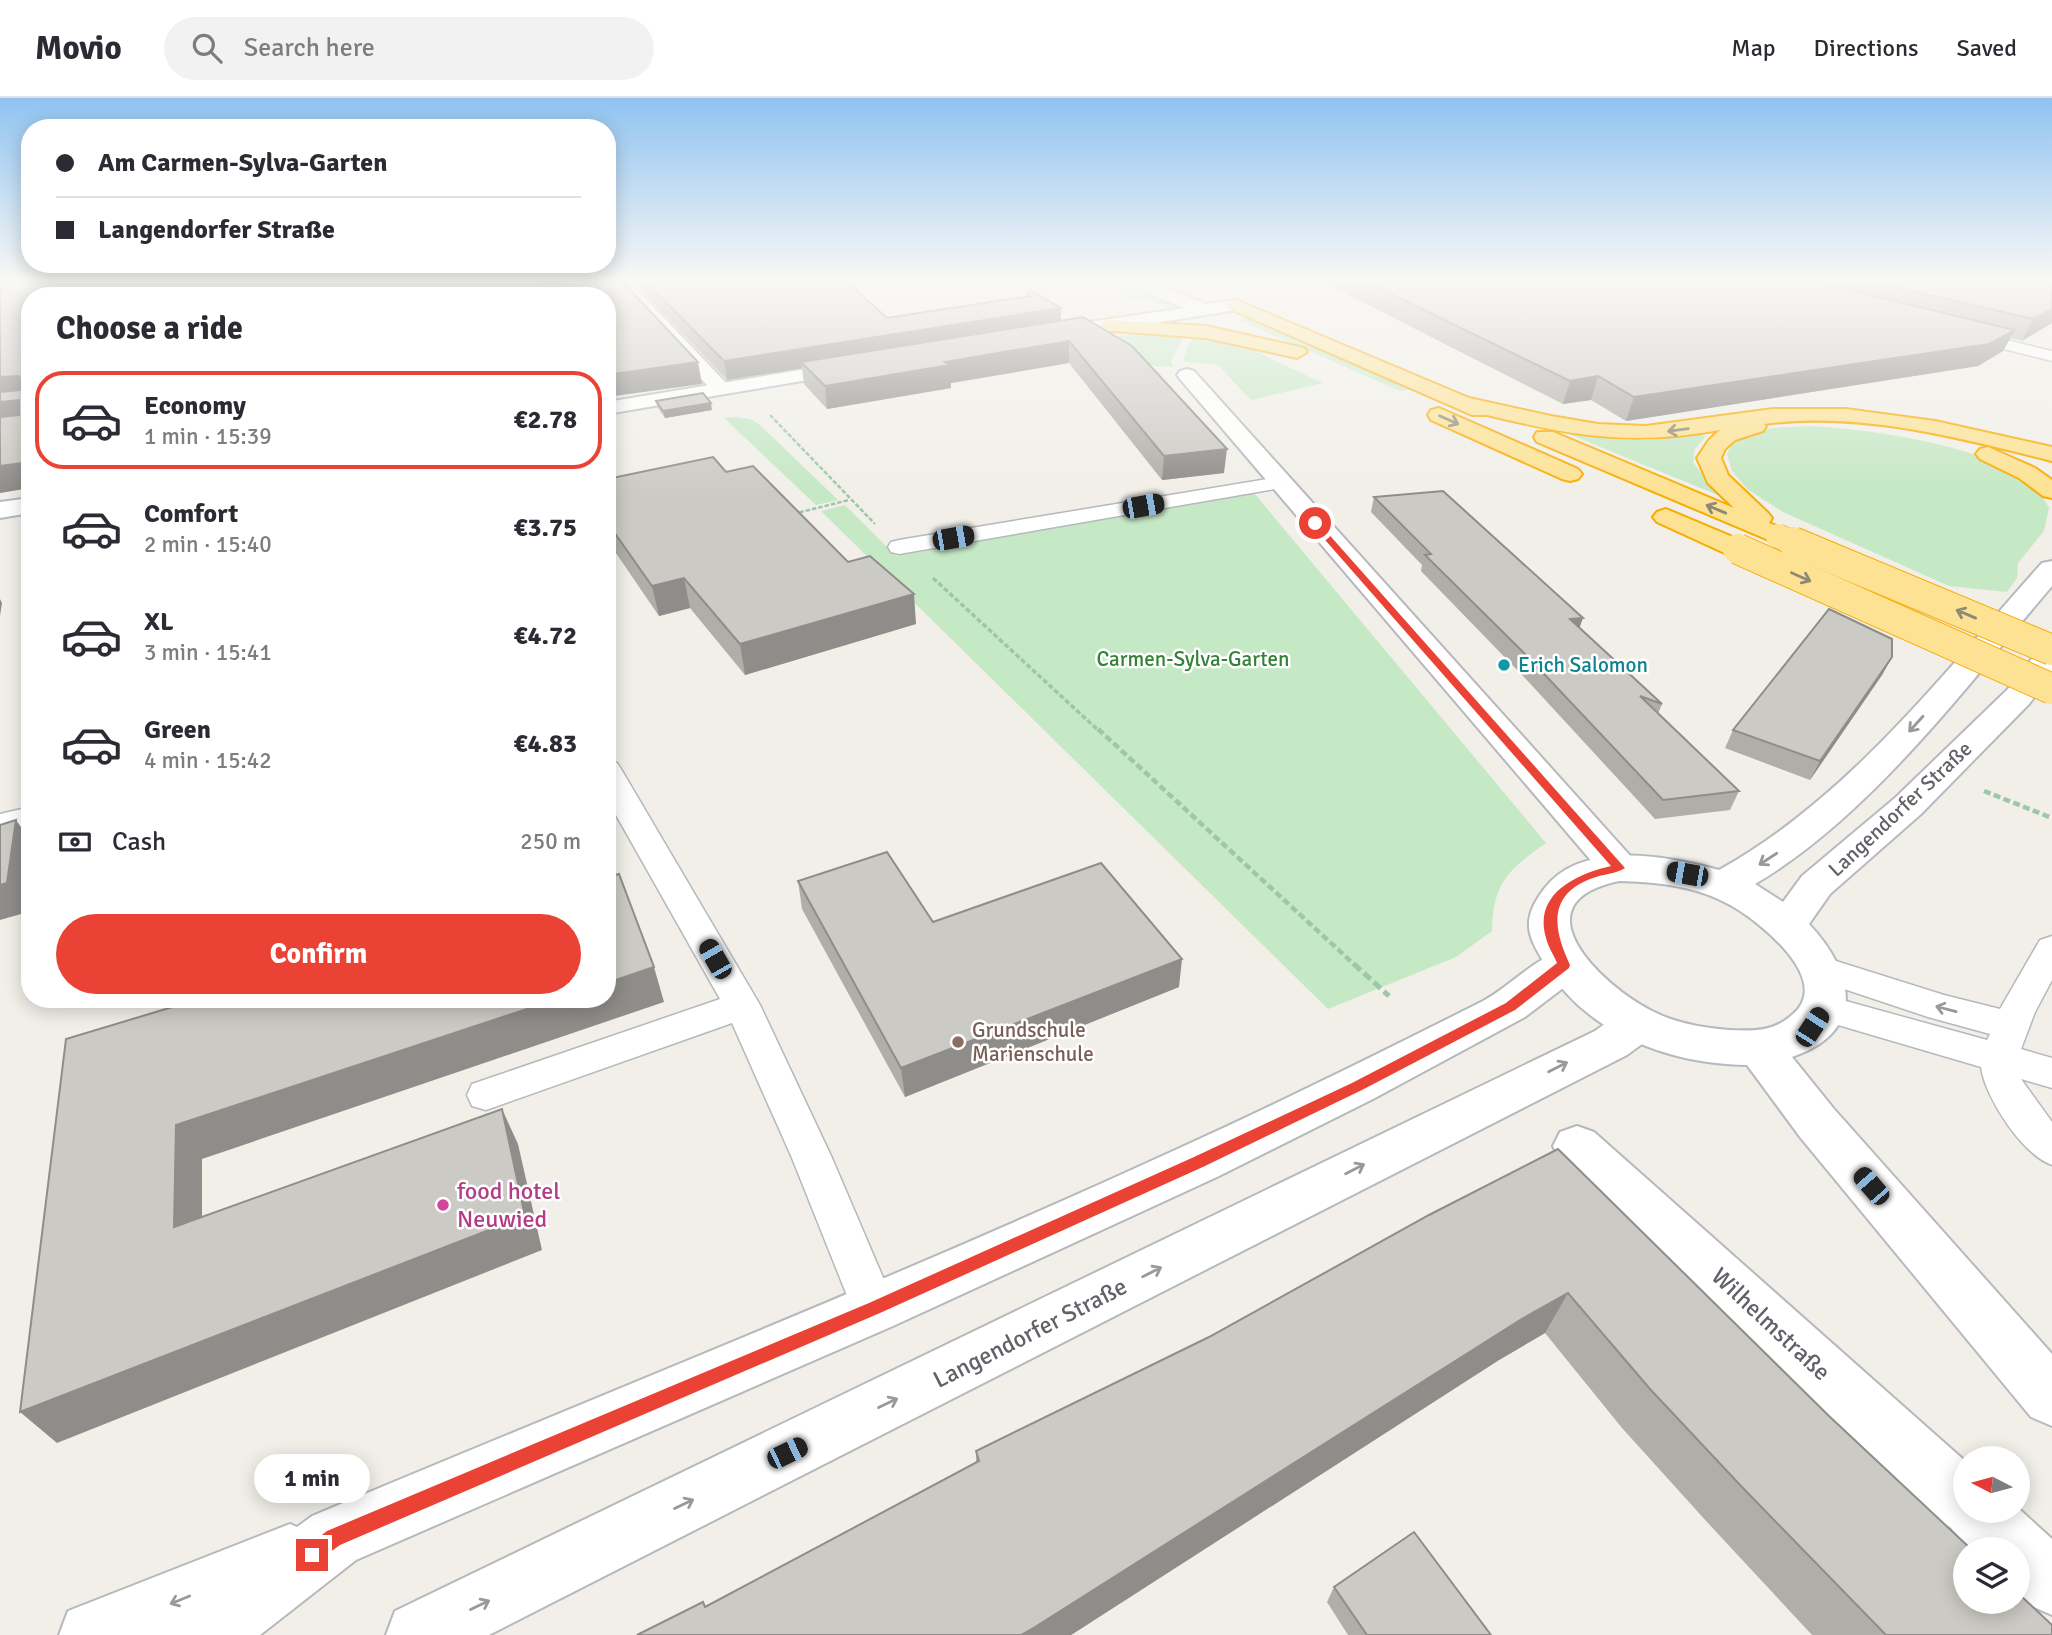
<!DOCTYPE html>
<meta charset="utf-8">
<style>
:root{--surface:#fff;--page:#f2f2f3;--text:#2b2b33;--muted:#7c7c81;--line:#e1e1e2;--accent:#ea4335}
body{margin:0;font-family:Signika,sans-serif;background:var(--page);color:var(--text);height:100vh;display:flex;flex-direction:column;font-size:26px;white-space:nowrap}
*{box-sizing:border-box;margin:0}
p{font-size:23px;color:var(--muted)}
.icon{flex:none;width:38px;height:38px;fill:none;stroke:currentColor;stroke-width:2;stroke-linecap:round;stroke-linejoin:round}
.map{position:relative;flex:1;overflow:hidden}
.details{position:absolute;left:21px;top:189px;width:595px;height:721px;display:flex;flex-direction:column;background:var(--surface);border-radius:28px;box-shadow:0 4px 18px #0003}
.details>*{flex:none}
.top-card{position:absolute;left:21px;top:21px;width:595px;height:154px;border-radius:28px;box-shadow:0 4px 18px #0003;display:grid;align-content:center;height:154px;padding:0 35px;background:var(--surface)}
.needle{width:46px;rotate:276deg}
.controls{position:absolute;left:1953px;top:1348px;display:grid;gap:14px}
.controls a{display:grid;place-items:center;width:77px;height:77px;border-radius:50%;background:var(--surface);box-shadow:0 4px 18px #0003;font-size:35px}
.end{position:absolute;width:32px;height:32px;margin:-16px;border:9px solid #ea4335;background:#fff;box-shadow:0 0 0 4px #fff}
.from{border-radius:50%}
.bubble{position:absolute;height:49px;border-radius:24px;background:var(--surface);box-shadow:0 4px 18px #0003;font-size:23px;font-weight:700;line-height:49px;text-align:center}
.car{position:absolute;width:21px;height:42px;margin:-21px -10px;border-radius:9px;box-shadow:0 0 5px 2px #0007;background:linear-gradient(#222 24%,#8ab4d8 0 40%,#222 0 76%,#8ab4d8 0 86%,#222 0)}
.top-card b{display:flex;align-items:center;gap:24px;height:66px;font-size:26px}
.top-card b+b{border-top:2px solid var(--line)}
.top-card i{width:18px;height:18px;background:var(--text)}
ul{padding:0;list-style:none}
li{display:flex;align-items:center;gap:21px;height:98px;margin:0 14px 10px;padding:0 21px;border:4px solid transparent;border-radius:28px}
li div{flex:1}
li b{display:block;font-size:26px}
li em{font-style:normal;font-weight:700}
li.on{border-color:var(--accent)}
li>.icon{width:63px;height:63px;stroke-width:1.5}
h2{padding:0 35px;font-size:32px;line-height:84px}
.pay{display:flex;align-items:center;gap:18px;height:77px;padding:0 35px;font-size:26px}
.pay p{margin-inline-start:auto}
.cta{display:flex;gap:14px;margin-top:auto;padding:14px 35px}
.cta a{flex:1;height:80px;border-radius:42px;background:var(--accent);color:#fff;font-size:28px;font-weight:700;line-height:80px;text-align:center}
header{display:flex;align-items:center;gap:42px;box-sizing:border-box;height:98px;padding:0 35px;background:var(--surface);border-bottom:2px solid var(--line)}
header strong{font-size:33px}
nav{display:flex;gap:38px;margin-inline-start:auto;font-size:24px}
.search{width:490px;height:63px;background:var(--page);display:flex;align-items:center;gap:18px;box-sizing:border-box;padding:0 24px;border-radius:38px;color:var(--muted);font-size:26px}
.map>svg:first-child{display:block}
.green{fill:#c5e8c5}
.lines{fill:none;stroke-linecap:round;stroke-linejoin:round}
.lane-casing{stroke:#b5b8bc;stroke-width:3}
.street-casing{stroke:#b5b8bc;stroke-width:4}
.secondary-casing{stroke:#b6babf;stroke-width:4}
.highway-casing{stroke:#f9ab00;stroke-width:4}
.path-far3{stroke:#9cc7a9;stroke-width:2.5;stroke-dasharray:4.5 2;stroke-linecap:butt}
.path-far2{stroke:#9cc7a9;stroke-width:3.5;stroke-dasharray:5 2.5;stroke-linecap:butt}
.path-far1{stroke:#9cc7a9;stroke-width:4.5;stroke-dasharray:7 3.5;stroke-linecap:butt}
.path{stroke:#9cc7a9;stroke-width:5;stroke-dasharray:9 4.5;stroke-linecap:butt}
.lane{fill:#fff;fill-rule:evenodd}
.street{fill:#fff;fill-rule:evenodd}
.secondary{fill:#fff;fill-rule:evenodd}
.highway{fill:#fde293;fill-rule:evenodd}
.highway-bridge-far1-casing{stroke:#f9ab00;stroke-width:25;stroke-linecap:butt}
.highway-bridge-casing{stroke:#f9ab00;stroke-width:32;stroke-linecap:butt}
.highway-bridge-far1{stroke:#fde293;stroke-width:24}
.highway-bridge{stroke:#fde293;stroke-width:30}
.wall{fill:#afaea9}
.shaded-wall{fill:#8f8d8a}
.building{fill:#cccac5;stroke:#8f8d8a;stroke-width:2}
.oneway{stroke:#8e8975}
.oneway2{stroke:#979a9d}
.route{fill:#ea4335}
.culture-dot{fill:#0f9aa8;stroke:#fff;stroke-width:2.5}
.education-dot{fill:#8d6e63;stroke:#fff;stroke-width:2.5}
.hotel-dot{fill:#d1479c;stroke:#fff;stroke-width:2.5}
.labels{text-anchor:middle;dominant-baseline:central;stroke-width:5;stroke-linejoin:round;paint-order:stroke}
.park-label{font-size:21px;fill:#348238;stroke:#fff}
.culture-label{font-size:21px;fill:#0d838f;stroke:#fff;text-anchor:start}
.street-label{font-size:21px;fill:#5f6368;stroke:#fff}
.education-label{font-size:21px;fill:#785e54;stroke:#fff;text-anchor:start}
.near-hotel-label{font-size:24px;fill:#b23c85;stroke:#fff;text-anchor:start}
.near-street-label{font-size:24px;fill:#5f6368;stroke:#fff}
</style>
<header>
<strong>Movio</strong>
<div class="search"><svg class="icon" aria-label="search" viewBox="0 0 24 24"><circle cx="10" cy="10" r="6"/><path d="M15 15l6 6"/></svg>Search here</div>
<nav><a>Map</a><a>Directions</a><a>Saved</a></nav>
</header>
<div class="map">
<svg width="2052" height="1537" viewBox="0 0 2052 1537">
<rect width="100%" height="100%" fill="#f1efe8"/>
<g class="green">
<path d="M1110,180h6l61,28 -9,2 -18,-8h-23z"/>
<path d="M1248,220l161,71 -9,2 -161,-71z"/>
<path d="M1151,236l32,3 -12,24 2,6c-35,-1 -33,-4 -54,-31z"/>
<path d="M1197,236l57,14 -2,2 71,33 -72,17 -33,-35 -35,-4 5,-16z"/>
<path d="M736,319l14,2 9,5 79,76 -22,5 -92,-87z"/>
<path d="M1813,328c59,4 183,19 224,64 5,5 8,12 12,18l-5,23 -26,32 -1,15 -10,14 -58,-6 -166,-74 -36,-23 -15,-18 -5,-17c2,-4 5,-11 9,-14 16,-14 56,-13 77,-14z"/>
<path d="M1559,332c27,5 55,10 82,10 18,0 53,-8 65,-4l-11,13 -2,13 14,19 23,19z"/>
<path d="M1254,395l292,350c-38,27 -53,40 -54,88l-36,26 -128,52 -507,-498 24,-6 51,51z"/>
</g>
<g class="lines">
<defs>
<g id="lane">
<path d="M1965,232l87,21v10l-92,-23 -3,-3 3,-3z"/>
<path d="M1279,379l7,2 3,4 -3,4 -387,67 -8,-2 -3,-5 3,-5 8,-2z"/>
<path d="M607,662l10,3 4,6 139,236 72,153 64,150 -6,15 -16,6 -16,-6 -66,-165 -60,-135 -246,87 -14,-4 -5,-11 5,-11 248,-85 -113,-200z"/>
<path d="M30,709v18l-30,7v-18z"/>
<path d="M2052,838v44l-17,32 -14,37 31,9v30l-31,-9 31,43v43c-29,-10 -67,-67 -71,-98l-170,-50 -5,-9 5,-9 13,-4 163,45 3,-6 -62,-17 -120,-40 -5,-9 5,-9 12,-3 124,39 56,14 40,-69z"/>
</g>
<g id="street">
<path d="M609,180h17l102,107 3,4 -3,4h-14z"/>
<path d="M1187,271l7,2 439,488 5,9 -5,9 -14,4 -14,-4 -425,-498 -3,-4 3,-4z"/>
<path d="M1564,852l15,4 6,11 -6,11 -54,41 -152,82 -156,78 -324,149 -537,234 -96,75h-201l9,-24 222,-87 7,3 15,-11c291,-122 585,-238 872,-370 101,-46 200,-95 299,-145 28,-15 50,-42 81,-51z"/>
<path d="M1637,909l16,5 6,12 -6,12 -26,19 -1138,580h-103l9,-24 1200,-580 26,-19z"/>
<path d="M1577,1028l17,6 371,329v49h53v-2l34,31v76l-23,-10 -11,-11v-45h-48l-20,-22 -7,-3 -383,-364 -7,-14 7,-14z"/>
</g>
<g id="secondary">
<path d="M1120,180h22l64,26 30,-4 9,5 -9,5 -154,25 -7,-2 -2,-4 9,-6 102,-15 -62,-26z"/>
<path d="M854,263l7,2 3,4 -3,4 -254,43v-12z"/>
<path d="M30,400v15l-30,5v-16z"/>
<path d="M2052,463v25c-86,101 -183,231 -297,298l28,18 19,-26 93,-78 112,-108 34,-43 11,-3v30l-23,30 -108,110 -91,80 -21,30c45,48 59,107 -17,133l42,52 218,245v72l-21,-9 -231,-280 -53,-72c-77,-1 -160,-31 -201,-99 -7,-12 -16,-25 -17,-39 -1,-15 7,-27 15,-38 38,-50 124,-33 175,-19 130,-72 225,-198 323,-307zM1619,783c39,1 78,5 113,25 28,16 101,74 61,108 -19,18 -40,17 -64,16 -26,-2 -54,-7 -77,-19 -51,-26 -137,-108 -33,-130z"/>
</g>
<g id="highway">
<path d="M1236,202l233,98 82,18 47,8 48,2 127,-17h73l89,12 117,26v14c-93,-23 -192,-50 -288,-37l2,2 -3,5 -28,9 -10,9 -4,9 7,17 40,38 4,5 -3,5 18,7 4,6 -4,6 -9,2 -241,-102 -3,-5 3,-5h16l181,76 -26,-25 -11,-25 12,-18 11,-10c-89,16 -147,6 -233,-15h-15l-242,-106 -3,-4z"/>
<path d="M1107,222l99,6 98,22 3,4 -10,6 -91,-20 -106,-8 -2,-4z"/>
<path d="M1439,310l139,61 4,5 -4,5 -8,2 -8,-2 -131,-59 -3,-5 3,-5z"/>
<path d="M1988,349l47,21 17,12v18l-9,-2 -24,-18 -39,-19 -4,-5 4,-5z"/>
<path d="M1666,411l81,34 4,6 -4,6 -9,2 -9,-2 -72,-33 -4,-5 4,-5z"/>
</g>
</defs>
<use href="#lane" class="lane-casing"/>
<use href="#street" class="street-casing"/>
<use href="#secondary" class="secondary-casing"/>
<use href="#highway" class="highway-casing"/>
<g class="path-far3">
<path d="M770,317l105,109"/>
<path d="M793,416l56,-14"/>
</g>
<path class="path-far2" d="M933,480l166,153"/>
<g class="path-far1">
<path d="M1098,631l258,237"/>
<path d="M1984,693l68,27"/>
</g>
<path class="path" d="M1354,866l35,32"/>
<use href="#lane" class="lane"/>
<use href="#street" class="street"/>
<use href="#secondary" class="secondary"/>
<use href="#highway" class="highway"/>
<defs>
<path id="highway-bridge-far1" d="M1778,438l19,8"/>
<g id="highway-bridge">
<path d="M1793,444l259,108"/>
<path d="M1738,451l314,140"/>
</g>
</defs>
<use href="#highway-bridge-far1" class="highway-bridge-far1-casing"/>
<use href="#highway-bridge" class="highway-bridge-casing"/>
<use href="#highway-bridge-far1" class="highway-bridge-far1"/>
<use href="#highway-bridge" class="highway-bridge"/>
</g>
<g class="wall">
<path d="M639,180h204l44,40 140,-21v-4l34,15v13l163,152 -62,7 -93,-117 -118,20v5l-124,21 -23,-25 -2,-16 -75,12 -86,-90z"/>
<path d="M1315,180h291l3,1 5,-1h438v45l-30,18 -12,-3 -7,13 -25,15 -352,55 -35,-21 -28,4z"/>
<path d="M656,303l56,9 -47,8 -7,-10z"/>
<path d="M726,374l122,90 68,62 -171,51 -55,-67 -31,8 -52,-76v-61z"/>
<path d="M1374,399l206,131 82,76 -4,10 81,77 -9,19 -75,9 -132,-143 -102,-105 1,-6 -51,-53z"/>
<path d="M1892,559l-10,18 -72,105 -85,-32 8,-18z"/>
<path d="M798,783l135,41 246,65 -274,110 -103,-188z"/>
<path d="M1558,1051l494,486h-240l-105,-113 -85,-94 -77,-95 -46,27 -428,275h-434l68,-28 271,-145v-11l233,-114z"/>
<path d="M1334,1489l157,48h-143l-21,-33z"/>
</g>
<g class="shaded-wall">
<path d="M337,180h106l-88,10z"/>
<path d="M1061,210v17l-260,37 1,6 -75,12 -3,-19z"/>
<path d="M2052,211v14l-30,18 11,-22z"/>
<path d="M2015,232l-12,21 -25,15 -352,55 8,-24z"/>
<path d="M1069,243v22l-118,20v5l-124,21 -2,-23 120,-24z"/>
<path d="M698,264l4,22 -95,13v-22z"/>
<path d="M18,278l12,22 -30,2v-23z"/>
<path d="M1598,278l-7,24 -28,4 7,-23z"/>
<path d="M19,302l11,19 -30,7v-24z"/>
<path d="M711,305l1,7 -47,8 -2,-7z"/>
<path d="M1227,351l-3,24 -62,7 2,-24z"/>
<path d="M30,364v26l-30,5v-27z"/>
<path d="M684,480l6,30 -31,8 -7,-30z"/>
<path d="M914,496l2,30 -171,51 -5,-31z"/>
<path d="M0,501l2,4 -2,13z"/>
<path d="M1583,520l-6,17 -7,-16z"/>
<path d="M1892,559l-10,18 -72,105 10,-19z"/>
<path d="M16,722l14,20v61l-2,11 -28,8v-35z"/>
<path d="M1182,861l-3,28 -274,110 -4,-29z"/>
<path d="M654,869l10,35 -462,157v101l-28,-33 2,-102 381,-126h50v-16z"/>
<path d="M502,1011l16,35 24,106 -485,193 -37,-31z"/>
<path d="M1568,1195l-23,40 -46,27 -428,275h-50l499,-315z"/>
</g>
<g class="building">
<path d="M0,180h337l60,1 14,-1h127l6,6 45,-6h30l79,84 -91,13v-79h-577v166l-30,4v-49l19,-2v-15l-19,2v-10l20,-2 1,-11 -3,-3 -18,1z"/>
<path d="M642,180h201l44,40 143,-22 -3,-3 3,-3 31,18 -337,53z"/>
<path d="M1358,180h248l3,1 5,-1h184l217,52 -26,14 -355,53 -36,-21 -28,5z"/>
<path d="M1856,180h196v31l-19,10z"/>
<path d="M1083,219l49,29 95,103 -63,7 -95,-115 -124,21 5,3 -125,21 -24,-24z"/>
<path d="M703,295l8,10 -48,8 -7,-10z"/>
<path d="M713,359l13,15 27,-6 95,96 22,-6 44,38 -174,50 -56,-66 -32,8 -45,-64v-43z"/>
<path d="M1443,393l140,127 -13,1 92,85 -22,-8 99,95 -76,9 -134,-142 -104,-103 6,-1 -57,-57z"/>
<path d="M1829,511l63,30v18l-72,104 -87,-31z"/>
<path d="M16,722l-9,63 -7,2v-60z"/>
<path d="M887,754l46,70 168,-59 81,96 -281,109 -103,-187z"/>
<path d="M619,776l35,93 -47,16v-106z"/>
<path d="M199,901h358l-381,126 -2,102 328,-118 23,107 -505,196 46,-373z"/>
<path d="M1558,1051l271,267 142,133h-6v52h53v-8l34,32v10h-166l-145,-149 -91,-97 -82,-96 -48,27 -485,307 -14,8h-384l66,-33 2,5 274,-146 -3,-10 233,-114 220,-122z"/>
<path d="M1414,1434l77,103h-124l-33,-48z"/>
</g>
<defs><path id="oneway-shaft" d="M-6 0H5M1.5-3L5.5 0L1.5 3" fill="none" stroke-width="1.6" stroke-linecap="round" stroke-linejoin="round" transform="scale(1.75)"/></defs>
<g class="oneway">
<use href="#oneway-shaft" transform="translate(1449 322) rotate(24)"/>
<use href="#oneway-shaft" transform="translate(1678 332) rotate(172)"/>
<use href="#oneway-shaft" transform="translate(1716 411) rotate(-157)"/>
<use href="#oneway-shaft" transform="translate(1801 479) rotate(24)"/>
<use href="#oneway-shaft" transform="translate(1966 516) rotate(-157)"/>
</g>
<g class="oneway2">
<use href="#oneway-shaft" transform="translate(1916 626) rotate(132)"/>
<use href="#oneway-shaft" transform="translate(1768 761) rotate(147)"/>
<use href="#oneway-shaft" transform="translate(1946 911) rotate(-165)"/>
<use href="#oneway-shaft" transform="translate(1558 969) rotate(-27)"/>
<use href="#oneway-shaft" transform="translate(1355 1071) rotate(-27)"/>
<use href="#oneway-shaft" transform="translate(1152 1174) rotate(-27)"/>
<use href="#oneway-shaft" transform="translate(888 1305) rotate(-26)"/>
<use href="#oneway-shaft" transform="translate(684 1406) rotate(-26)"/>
<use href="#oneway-shaft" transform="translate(180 1502) rotate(158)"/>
<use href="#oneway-shaft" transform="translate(480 1507) rotate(-26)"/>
</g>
<linearGradient id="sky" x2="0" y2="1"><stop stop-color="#8fc3f1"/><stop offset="0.46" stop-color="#f9f8f5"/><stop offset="1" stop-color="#f9f8f5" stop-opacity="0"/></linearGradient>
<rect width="2052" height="395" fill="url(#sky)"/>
<path class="route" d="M1312,423h5l308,347c-9,6 -22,6 -32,10 -46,16 -40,51 -23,87l-1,3 -54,42 -153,80 -157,76 -325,147 -540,232 -28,20 -7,-3 -3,-7 3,-7 22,-17 542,-228 325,-146 158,-74 154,-80 51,-40c-3,-8 -9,-16 -11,-25 -13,-44 30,-64 65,-72l-299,-341z"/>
<circle class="culture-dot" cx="1504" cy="567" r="7"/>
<circle class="education-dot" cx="958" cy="944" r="7"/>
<circle class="hotel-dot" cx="443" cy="1107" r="7"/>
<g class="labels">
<g class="park-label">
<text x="1193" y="561">Carmen-Sylva-Garten</text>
</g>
<g class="culture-label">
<text x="1518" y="567">Erich Salomon</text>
</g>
<g class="street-label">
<text transform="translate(1900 711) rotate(-43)">Langendorfer Straße</text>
</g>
<g class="education-label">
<text x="972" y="932">Grundschule<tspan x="972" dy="24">Marienschule</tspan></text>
</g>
<g class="near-hotel-label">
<text x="457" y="1093">food hotel<tspan x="457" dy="28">Neuwied</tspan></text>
</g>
<g class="near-street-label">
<text transform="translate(1771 1226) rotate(43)">Wilhelmstraße</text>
<text transform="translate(1030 1235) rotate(-27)">Langendorfer Straße</text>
</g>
</g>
</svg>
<div class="controls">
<a><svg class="needle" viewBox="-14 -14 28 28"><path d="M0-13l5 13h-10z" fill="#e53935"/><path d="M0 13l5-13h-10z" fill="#7c7c81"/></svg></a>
<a><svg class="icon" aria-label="layers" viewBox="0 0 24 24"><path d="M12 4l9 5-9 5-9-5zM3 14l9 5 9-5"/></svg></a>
</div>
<i class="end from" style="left:1315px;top:425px"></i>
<i class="end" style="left:312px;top:1457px"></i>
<div class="bubble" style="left:254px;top:1356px;width:116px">1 min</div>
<i class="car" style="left:1143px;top:408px;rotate:80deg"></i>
<i class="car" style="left:953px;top:440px;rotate:80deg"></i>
<i class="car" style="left:1687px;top:776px;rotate:280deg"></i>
<i class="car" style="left:715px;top:861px;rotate:330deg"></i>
<i class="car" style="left:1812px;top:929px;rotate:33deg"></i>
<i class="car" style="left:1871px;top:1088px;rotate:319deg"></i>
<i class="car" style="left:787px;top:1355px;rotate:64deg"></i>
<div class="top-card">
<b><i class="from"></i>Am Carmen-Sylva-Garten</b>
<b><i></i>Langendorfer Straße</b>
</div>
<section class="details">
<h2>Choose a ride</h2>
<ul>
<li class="on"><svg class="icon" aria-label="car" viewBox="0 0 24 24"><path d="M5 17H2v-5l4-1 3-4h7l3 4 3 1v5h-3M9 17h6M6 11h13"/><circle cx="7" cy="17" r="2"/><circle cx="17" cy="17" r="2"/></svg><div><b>Economy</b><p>1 min · 15:39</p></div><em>€2.78</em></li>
<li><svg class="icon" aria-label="car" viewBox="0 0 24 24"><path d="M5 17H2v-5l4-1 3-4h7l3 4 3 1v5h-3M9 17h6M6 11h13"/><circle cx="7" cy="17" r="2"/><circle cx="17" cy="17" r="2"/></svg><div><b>Comfort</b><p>2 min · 15:40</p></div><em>€3.75</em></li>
<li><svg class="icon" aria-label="car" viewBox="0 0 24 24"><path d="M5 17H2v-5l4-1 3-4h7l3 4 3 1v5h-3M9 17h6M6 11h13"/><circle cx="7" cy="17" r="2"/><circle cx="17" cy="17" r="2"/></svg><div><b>XL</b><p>3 min · 15:41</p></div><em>€4.72</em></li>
<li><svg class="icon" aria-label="car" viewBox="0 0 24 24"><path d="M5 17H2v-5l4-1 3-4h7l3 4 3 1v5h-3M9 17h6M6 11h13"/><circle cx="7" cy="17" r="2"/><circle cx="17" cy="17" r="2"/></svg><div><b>Green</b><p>4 min · 15:42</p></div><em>€4.83</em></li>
</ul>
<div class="pay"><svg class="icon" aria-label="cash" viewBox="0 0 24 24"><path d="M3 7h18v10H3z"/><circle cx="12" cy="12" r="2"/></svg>Cash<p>250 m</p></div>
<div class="cta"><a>Confirm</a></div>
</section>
</div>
